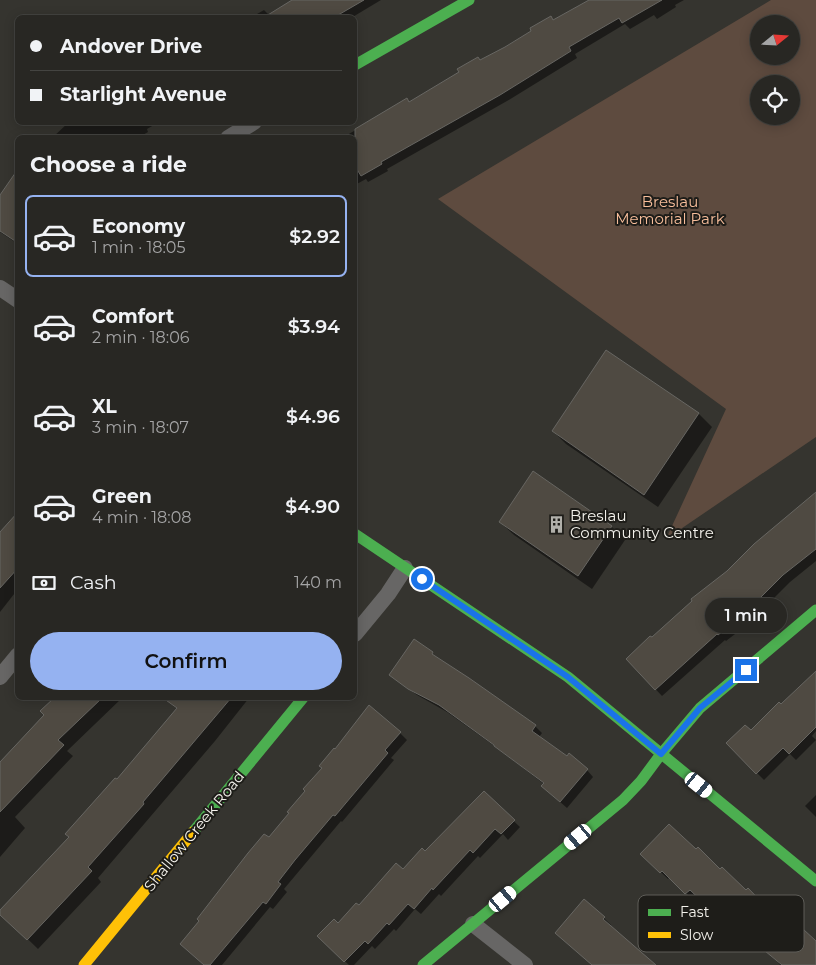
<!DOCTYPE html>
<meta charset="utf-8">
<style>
:root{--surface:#282723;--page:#343330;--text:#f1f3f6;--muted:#a5a5a6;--line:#444441;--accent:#95b2f1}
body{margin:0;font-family:Montserrat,sans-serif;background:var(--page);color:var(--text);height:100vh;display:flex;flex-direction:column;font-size:19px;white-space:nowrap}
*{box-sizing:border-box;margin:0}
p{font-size:16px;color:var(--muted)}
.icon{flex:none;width:28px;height:28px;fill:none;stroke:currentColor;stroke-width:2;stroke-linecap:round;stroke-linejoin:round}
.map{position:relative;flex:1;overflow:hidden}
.panel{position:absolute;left:15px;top:135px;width:342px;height:565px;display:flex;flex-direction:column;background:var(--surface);border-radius:8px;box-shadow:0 2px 12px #0003,0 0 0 1px var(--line)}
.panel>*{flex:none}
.top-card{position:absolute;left:15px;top:15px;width:342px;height:110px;border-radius:8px;box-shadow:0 2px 12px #0003,0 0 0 1px var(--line);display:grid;align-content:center;height:110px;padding:0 15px;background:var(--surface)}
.needle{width:32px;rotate:72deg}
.tools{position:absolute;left:750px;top:15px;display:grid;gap:10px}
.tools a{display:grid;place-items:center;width:50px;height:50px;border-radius:50%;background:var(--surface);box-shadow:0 2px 12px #0003,0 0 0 1px var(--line);font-size:25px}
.end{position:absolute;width:22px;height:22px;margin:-11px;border:6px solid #1a73e8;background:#fff;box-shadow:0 0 0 2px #fff}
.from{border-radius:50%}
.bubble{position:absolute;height:35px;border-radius:18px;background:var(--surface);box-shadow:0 2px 12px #0003,0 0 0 1px var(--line);font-size:16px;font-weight:600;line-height:35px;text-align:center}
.car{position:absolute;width:15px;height:30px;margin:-15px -8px;border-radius:6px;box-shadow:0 0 4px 1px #0007;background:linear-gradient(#fff 24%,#345 0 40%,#fff 0 76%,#345 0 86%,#fff 0)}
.top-card b{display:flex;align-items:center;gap:18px;height:48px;font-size:19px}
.top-card b+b{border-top:1px solid var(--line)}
.top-card i{width:12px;height:12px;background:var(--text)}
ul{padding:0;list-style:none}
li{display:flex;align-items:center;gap:15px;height:82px;margin:0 10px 8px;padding:0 5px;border:2px solid transparent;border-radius:8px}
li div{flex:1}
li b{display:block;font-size:19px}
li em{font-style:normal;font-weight:600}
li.selected{border-color:var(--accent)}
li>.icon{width:45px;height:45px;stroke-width:1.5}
h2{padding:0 15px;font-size:22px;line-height:60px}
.pay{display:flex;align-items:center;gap:12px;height:55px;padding:0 15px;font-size:19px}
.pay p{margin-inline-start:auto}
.button{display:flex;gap:10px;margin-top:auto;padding:10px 15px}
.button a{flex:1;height:58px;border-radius:30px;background:var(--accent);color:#111;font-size:20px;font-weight:600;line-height:58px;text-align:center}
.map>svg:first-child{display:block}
.green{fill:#5e4b3f;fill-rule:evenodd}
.shadow{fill:#0007}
.building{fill:#4f4a42;stroke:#676662}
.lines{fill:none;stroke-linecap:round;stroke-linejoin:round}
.street{stroke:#676665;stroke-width:16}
.fast{stroke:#4caf50;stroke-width:11}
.slow{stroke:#ffc107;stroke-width:11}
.route{stroke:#1a73e8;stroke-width:6}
.labels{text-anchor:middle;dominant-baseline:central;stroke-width:4;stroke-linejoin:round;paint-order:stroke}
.park-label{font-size:15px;fill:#f8be9b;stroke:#1e1d19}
.poi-label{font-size:15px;fill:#f4f2ec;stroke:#1e1d19;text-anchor:start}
.street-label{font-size:15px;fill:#f4f2ec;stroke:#1e1d19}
.key{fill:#1e1d19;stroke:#5e5d58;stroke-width:1}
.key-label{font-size:14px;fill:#f4f2ec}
</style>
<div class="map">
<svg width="816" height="965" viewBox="0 0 816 965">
<rect width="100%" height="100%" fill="#35342f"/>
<path class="green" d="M771,0h45v437l-150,102 60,-130 -288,-210zM759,24h32v32h-32zM759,84h32v32h-32z"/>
<g class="shadow">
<path d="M295,0h86l-30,18h-101l14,-8 5,5z"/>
<path d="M592,0h92l-9,5 1,2 -19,12 -3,-4 -24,14 -5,-5 -50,30 2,4 -70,43 -120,68 1,2 -20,11 -2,-3 -11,6v-47h-13l65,-38 2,3 124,-72 18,-13 3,3z"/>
<path d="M69,122h90l-12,7 1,3 -10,6h-86z"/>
<path d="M18,172v72l-18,-12v-32z"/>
<path d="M607,352l92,62 13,13 -54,80 -92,-63 -13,-13z"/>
<path d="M534,473l78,54 13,13 -33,49 -78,-54 -14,-13z"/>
<path d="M816,494v67l-26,21 -42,42 -22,17 -1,-1 -63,56 -35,-37z"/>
<path d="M18,513v76l-18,23v-79z"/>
<path d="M414,641l25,19 96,66 7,7 -3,4 48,33 6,7 -26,31 -17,-15 -6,-9 -48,-37 -49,-35 -30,-17 -27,-20z"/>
<path d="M816,673v58l-4,5 4,4 -20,20 -6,-6 -26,26 -36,-36 23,-12z"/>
<path d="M55,698h67l-55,53 6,5 -58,61 10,11 -25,29v-94l46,-48 -4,-4z"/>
<path d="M181,698h68l-34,43 -117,137 3,4 -63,67 -38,-37 70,-75 108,-128 -3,-4z"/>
<path d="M400,733l7,7 -16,18 3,2 -52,62 -1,-1 -57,68 3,3 -14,17 -3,-2 -48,58h-17l64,-126z"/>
<path d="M484,793l36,34 -12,13 -5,-6 -23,24 -2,-2 -37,40 -2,-2 -18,20 -6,-5 -19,22 -2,-2 -19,20 -3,-3 -18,19h-5l-30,-29 19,-11 87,-73z"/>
<path d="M816,795v22l-11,-11z"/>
<path d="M642,854l78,17 51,42 45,30v22h-36l-4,-5 -26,-22 -4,4 -49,-46 -4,4 -23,-23 -2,2z"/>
<path d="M584,901l20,17 7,7 -1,1 45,39h-62z"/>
</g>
<g class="building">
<path d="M292,0h72l-31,18h-70z"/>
<path d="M589,0h73l-40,23 -3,-5 -26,15 -24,14 2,4 -71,44 -119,67 1,2 -21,12 -6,-10v-37l52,-31 2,4 50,-30 -2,-3 21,-12 2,3 25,-13 26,-16 -1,-3 21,-12 2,4z"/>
<path d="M18,169v74l-18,-12v-36z"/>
<path d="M606,350l93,63 -55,82 -92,-64z"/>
<path d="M533,471l79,55 -34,50 -79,-54z"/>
<path d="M816,492v57l-33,26 -42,42 -23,18 -1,-1 -62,56 -29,-31 24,-23 2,1 40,-36 -1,-2 36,-28 27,-27z"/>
<path d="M18,512v56l-18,20v-56z"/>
<path d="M414,639l19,13 -1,2 37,24 67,47 -4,6 35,25 2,-3 19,16 -28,33 -19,-16 3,-3 -50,-37v-1l-55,-40 -31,-16 -19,-14z"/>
<path d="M816,671v56l-27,27 -6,-6 -27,26 -30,-31 19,-18 6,5 28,-28 2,2z"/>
<path d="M54,698h48l-44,42 6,5 -64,67v-50l44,-47 -4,-4z"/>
<path d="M163,698h68l-88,104 1,2 -56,63 4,4 -65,69 -27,-25v-5l69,-73 -4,-3 50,-56 2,1 60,-71z"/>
<path d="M369,705l32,27 -16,18 3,3 -53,63 -2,-1 -38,45 -17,22 3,2 -15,20 -3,-2 -53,63h-6l-24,-21 19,-23 -2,-2 51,-66 16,-19 5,3 20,-24 -2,-1 18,-21 -2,-2 19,-21 -3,-2 15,-18 1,1z"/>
<path d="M484,791l31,29 -14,14 -6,-5 -22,24 -3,-3 -37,40 -1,-2 -18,21 -6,-5 -19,21 -2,-2 -19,21 -3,-3 -21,21 -27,-26 17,-17 4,4 18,-20 3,2 37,-42 7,6 19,-21 3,3z"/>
<path d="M669,824l27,25 2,-2 22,22 2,-2 24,23 2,-2 22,23 2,-2 28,23 3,-3 13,12v24h-34l-40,-33 -3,4 -49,-46 -5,4 -23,-23 -2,2 -20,-19z"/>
<path d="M584,899l21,18 -2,2 53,46h-64l-37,-32z"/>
</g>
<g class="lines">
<g class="street">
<path d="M228,138l26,-16"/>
<path d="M0,288l18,12"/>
<path d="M355,634l33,-40 17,-26"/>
<path d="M0,677l18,-22"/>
<path d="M473,924l52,41"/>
</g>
<g class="fast">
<path d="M355,65l114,-65"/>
<path d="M355,534l213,143 248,204"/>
<path d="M193,832l110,-134"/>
<path d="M423,965l200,-165 18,-19 20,-27 39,-46 116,-98"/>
</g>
<path class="slow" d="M84,965l109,-133"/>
</g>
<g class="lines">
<path class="route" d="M422,579l146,98 93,77 39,-46 46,-38"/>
</g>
<defs>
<symbol id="building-bare" viewBox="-9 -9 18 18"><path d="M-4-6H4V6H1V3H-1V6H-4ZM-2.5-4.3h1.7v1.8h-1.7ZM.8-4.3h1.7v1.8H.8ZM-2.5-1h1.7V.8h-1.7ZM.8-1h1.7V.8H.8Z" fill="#b1b0aa" stroke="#1e1d19" stroke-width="2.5" paint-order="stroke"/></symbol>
</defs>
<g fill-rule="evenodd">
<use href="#building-bare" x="544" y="512" width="25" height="25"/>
</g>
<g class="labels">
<g class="park-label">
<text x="670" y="201">Breslau<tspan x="670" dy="17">Memorial Park</tspan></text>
</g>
<g class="poi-label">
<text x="570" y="515">Breslau<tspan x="570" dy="17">Community Centre</tspan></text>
</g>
<g class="street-label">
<text transform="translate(194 831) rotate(-51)">Shallow Creek Road</text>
</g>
</g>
<rect x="638" y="895" width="166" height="57" rx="8" class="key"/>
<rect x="648" y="909" width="23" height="7" fill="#4caf50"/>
<rect x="648" y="932" width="23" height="6" fill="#ffc107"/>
<g class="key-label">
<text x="680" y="917">Fast</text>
<text x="680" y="940">Slow</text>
</g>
</svg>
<div class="tools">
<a><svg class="needle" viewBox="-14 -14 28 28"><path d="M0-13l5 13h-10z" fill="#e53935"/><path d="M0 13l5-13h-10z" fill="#a5a5a6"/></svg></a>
<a><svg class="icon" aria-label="locate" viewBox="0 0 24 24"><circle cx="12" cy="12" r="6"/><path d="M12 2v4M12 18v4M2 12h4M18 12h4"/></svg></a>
</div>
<i class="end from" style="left:422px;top:579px"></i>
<i class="end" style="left:746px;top:670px"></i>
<div class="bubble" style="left:705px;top:598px;width:82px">1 min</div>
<i class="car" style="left:699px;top:785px;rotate:129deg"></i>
<i class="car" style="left:578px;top:837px;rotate:230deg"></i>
<i class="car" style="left:503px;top:899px;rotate:50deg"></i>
<div class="top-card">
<b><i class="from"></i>Andover Drive</b>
<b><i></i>Starlight Avenue</b>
</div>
<section class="panel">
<h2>Choose a ride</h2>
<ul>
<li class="selected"><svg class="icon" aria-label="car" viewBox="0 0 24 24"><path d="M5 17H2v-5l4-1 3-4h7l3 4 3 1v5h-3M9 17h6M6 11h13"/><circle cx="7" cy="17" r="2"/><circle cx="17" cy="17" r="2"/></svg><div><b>Economy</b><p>1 min · 18:05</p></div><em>$2.92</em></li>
<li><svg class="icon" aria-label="car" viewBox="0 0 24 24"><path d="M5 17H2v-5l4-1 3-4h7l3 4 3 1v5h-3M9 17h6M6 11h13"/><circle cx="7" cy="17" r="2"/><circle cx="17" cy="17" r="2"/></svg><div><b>Comfort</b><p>2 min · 18:06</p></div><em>$3.94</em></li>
<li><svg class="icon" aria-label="car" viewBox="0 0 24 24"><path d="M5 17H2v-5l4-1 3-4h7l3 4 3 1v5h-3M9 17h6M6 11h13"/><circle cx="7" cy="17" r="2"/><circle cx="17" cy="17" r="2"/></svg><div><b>XL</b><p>3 min · 18:07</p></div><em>$4.96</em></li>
<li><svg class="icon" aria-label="car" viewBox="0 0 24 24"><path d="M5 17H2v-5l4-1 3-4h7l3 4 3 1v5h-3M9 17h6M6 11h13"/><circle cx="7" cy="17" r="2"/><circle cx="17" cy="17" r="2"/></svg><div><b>Green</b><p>4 min · 18:08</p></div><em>$4.90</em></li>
</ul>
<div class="pay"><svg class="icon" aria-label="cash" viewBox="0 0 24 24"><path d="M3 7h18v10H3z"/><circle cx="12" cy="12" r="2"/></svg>Cash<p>140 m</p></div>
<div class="button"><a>Confirm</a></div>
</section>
</div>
